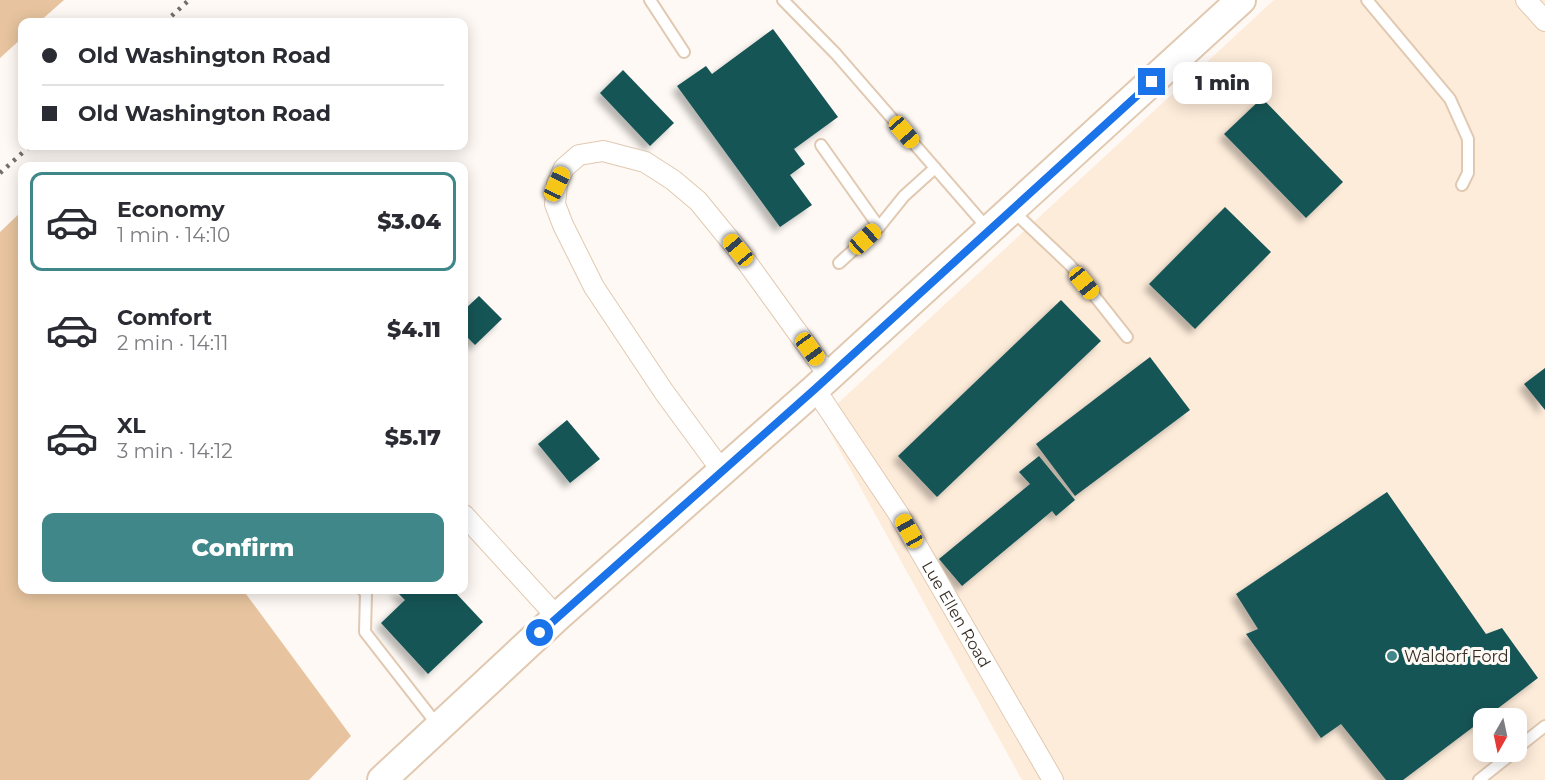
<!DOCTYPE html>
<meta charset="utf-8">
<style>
:root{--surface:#fff;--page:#f7f7f7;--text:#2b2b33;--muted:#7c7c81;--line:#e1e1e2;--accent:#3f8789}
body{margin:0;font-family:Montserrat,sans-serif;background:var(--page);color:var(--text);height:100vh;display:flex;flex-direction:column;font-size:22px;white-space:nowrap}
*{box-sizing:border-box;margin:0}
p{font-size:20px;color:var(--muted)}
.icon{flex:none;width:33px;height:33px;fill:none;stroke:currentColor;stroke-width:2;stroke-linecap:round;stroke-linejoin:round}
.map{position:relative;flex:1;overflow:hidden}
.details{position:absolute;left:18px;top:162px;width:450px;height:432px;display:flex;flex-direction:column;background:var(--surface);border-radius:12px;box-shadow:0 3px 15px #0003}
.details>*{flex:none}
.banner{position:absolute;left:18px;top:18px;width:450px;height:132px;border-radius:12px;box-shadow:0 3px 15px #0003;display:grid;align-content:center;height:132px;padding:0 24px;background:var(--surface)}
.needle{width:39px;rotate:189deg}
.buttons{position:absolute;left:1473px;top:708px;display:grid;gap:12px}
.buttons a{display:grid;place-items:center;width:54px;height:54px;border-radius:12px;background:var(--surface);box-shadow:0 3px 15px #0003;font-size:30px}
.end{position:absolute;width:27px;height:27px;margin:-14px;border:8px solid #1a73e8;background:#fff;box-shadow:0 0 0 3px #fff}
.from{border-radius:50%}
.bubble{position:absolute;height:42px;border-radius:12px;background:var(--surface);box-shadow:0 3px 15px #0003;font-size:20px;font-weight:800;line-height:42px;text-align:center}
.car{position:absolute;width:18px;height:36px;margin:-18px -9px;border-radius:8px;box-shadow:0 0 4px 2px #0007;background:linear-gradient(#f5c518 24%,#345 0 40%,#f5c518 0 76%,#345 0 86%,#f5c518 0)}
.banner b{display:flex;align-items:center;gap:21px;height:57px;font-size:22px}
.banner b+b{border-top:2px solid var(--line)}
.banner i{width:15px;height:15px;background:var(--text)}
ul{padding:10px 0 0;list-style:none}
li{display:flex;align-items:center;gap:18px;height:99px;margin:0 12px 9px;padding:0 12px;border:3px solid transparent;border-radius:12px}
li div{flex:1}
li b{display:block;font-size:22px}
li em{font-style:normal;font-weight:800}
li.current{border-color:var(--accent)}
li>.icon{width:54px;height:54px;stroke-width:1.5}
.cta{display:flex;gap:12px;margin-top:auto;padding:12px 24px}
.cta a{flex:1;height:69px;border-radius:12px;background:var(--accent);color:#fff;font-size:24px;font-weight:800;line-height:69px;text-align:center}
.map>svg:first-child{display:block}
.built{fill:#feecda;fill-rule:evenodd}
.green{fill:#e7c49f}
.building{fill:#165456;filter:url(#shadow)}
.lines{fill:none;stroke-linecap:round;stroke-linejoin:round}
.service-casing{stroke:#e1c9b1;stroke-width:14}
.minor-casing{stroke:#e1c9b1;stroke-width:22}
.secondary-casing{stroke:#e1c9b1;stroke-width:32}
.service{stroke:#fff;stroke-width:10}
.minor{stroke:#fff;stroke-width:20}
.secondary{stroke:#fff;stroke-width:28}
.rail{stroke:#766e66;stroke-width:4.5;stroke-dasharray:3 6;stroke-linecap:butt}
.route{stroke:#1a73e8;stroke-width:8}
.poi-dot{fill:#3f8789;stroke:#fef9f4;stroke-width:2}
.labels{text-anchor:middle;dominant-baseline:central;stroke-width:6;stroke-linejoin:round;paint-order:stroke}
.street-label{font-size:16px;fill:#362d24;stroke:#fef9f4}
.poi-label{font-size:16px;fill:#362d24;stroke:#fef9f4;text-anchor:start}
</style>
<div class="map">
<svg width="1545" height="780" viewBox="0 0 1545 780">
<defs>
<filter id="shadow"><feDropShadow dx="-5.5" dy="5.5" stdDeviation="3" flood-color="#0004"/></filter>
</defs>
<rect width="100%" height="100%" fill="#fef9f4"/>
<path class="built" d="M1274,0h271v780h-523l-200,-362zM1484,718h32v34h-32z"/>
<g class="green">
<path d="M0,0h64l-25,22h-17v16l-22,20z"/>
<path d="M22,211v379h221l108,146 -42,44h-309v-548z"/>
</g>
<g class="building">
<path d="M773,29l65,88 -44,32 11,15 -15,11 22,30 -32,22 -103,-141 29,-20 6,8z"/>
<path d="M623,70l51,53 -24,23 -50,-53z"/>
<path d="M1262,98l81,84 -37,36 -82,-84z"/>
<path d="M1225,207l46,45 -76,77 -46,-45z"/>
<path d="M479,296l23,23 -27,26 -11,-11v-24z"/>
<path d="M1061,300l40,41 -164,156 -39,-41z"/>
<path d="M1150,357l40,53 -115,86 -39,-52z"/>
<path d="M1545,368v42l-21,-26z"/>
<path d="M567,420l33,39 -30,24 -32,-39z"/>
<path d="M1039,456l36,44 -19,16 -4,-5 -90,75 -23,-27 91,-75 -11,-12z"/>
<path d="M1387,492l99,142 16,-6 36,50 -135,102h-17l-45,-56 -20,14 -75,-104 12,-5 -22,-35z"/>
<path d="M395,590h58l30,32 -55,52 -47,-51 24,-23z"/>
</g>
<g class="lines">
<defs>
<g id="service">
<path d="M650,0l34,52"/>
<path d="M783,0l53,54 153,176"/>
<path d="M1367,0l83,99 18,40v34l-6,12"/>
<path d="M821,145l58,82"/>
<path d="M1012,210l58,55 57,72"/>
<path d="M839,263l40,-36 25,-31 31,-28"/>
<path d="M363,590l3,3 -1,39 74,95"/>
<path d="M1516,749l29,-23"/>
<path d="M1479,780l35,-28"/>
</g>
<g id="minor">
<path d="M1526,0l19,21"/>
<path id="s1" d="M815,389l83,124 155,267"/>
<path d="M722,471l-58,-79 -70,-105 -31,-62 -8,-21 2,-20 7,-16 15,-13 24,-4 42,11 28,18 25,21 40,49 91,126"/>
<path d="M464,515l93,102"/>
</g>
<path id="secondary" d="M382,780l175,-163 258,-228 426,-389"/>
</defs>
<use href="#service" class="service-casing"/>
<use href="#minor" class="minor-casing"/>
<use href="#secondary" class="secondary-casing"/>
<use href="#service" class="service"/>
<use href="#minor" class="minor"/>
<use href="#secondary" class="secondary"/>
<g class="rail">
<path d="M165,22l24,-22"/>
<path d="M0,173l30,-27"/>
</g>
</g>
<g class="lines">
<path class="route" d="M540,633l275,-244 337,-307"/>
</g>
<circle class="poi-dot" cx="1392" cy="656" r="6"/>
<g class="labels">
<g class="street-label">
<text stroke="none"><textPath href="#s1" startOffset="266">Lue Ellen Road</textPath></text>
</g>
<g class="poi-label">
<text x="1404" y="656">Waldorf Ford</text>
</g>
</g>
</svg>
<div class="buttons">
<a><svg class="needle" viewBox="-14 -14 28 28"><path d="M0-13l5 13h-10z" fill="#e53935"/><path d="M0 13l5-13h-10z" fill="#7c7c81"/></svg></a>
</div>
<i class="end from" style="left:540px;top:633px"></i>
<i class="end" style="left:1152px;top:82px"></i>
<div class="bubble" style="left:1173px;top:62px;width:99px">1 min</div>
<i class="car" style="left:904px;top:132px;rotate:139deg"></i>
<i class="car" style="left:557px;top:184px;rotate:25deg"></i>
<i class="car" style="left:865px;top:239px;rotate:48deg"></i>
<i class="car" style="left:738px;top:250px;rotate:320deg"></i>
<i class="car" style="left:1084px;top:283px;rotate:141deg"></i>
<i class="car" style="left:810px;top:349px;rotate:144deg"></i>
<i class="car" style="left:909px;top:531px;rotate:331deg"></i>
<div class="banner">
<b><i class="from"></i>Old Washington Road</b>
<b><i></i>Old Washington Road</b>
</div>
<section class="details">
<ul>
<li class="current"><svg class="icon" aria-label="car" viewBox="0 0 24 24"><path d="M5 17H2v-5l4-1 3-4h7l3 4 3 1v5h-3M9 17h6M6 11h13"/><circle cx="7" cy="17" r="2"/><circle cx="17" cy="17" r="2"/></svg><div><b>Economy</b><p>1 min · 14:10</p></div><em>$3.04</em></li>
<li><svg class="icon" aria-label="car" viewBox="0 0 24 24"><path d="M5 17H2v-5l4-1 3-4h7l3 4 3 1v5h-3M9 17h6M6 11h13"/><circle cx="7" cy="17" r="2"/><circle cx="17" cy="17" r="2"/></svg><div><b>Comfort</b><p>2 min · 14:11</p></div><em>$4.11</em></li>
<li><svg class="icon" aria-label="car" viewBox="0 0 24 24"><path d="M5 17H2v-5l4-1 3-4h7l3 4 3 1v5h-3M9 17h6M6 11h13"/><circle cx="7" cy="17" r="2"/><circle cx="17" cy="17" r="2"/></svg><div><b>XL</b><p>3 min · 14:12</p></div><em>$5.17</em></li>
</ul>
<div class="cta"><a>Confirm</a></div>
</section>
</div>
